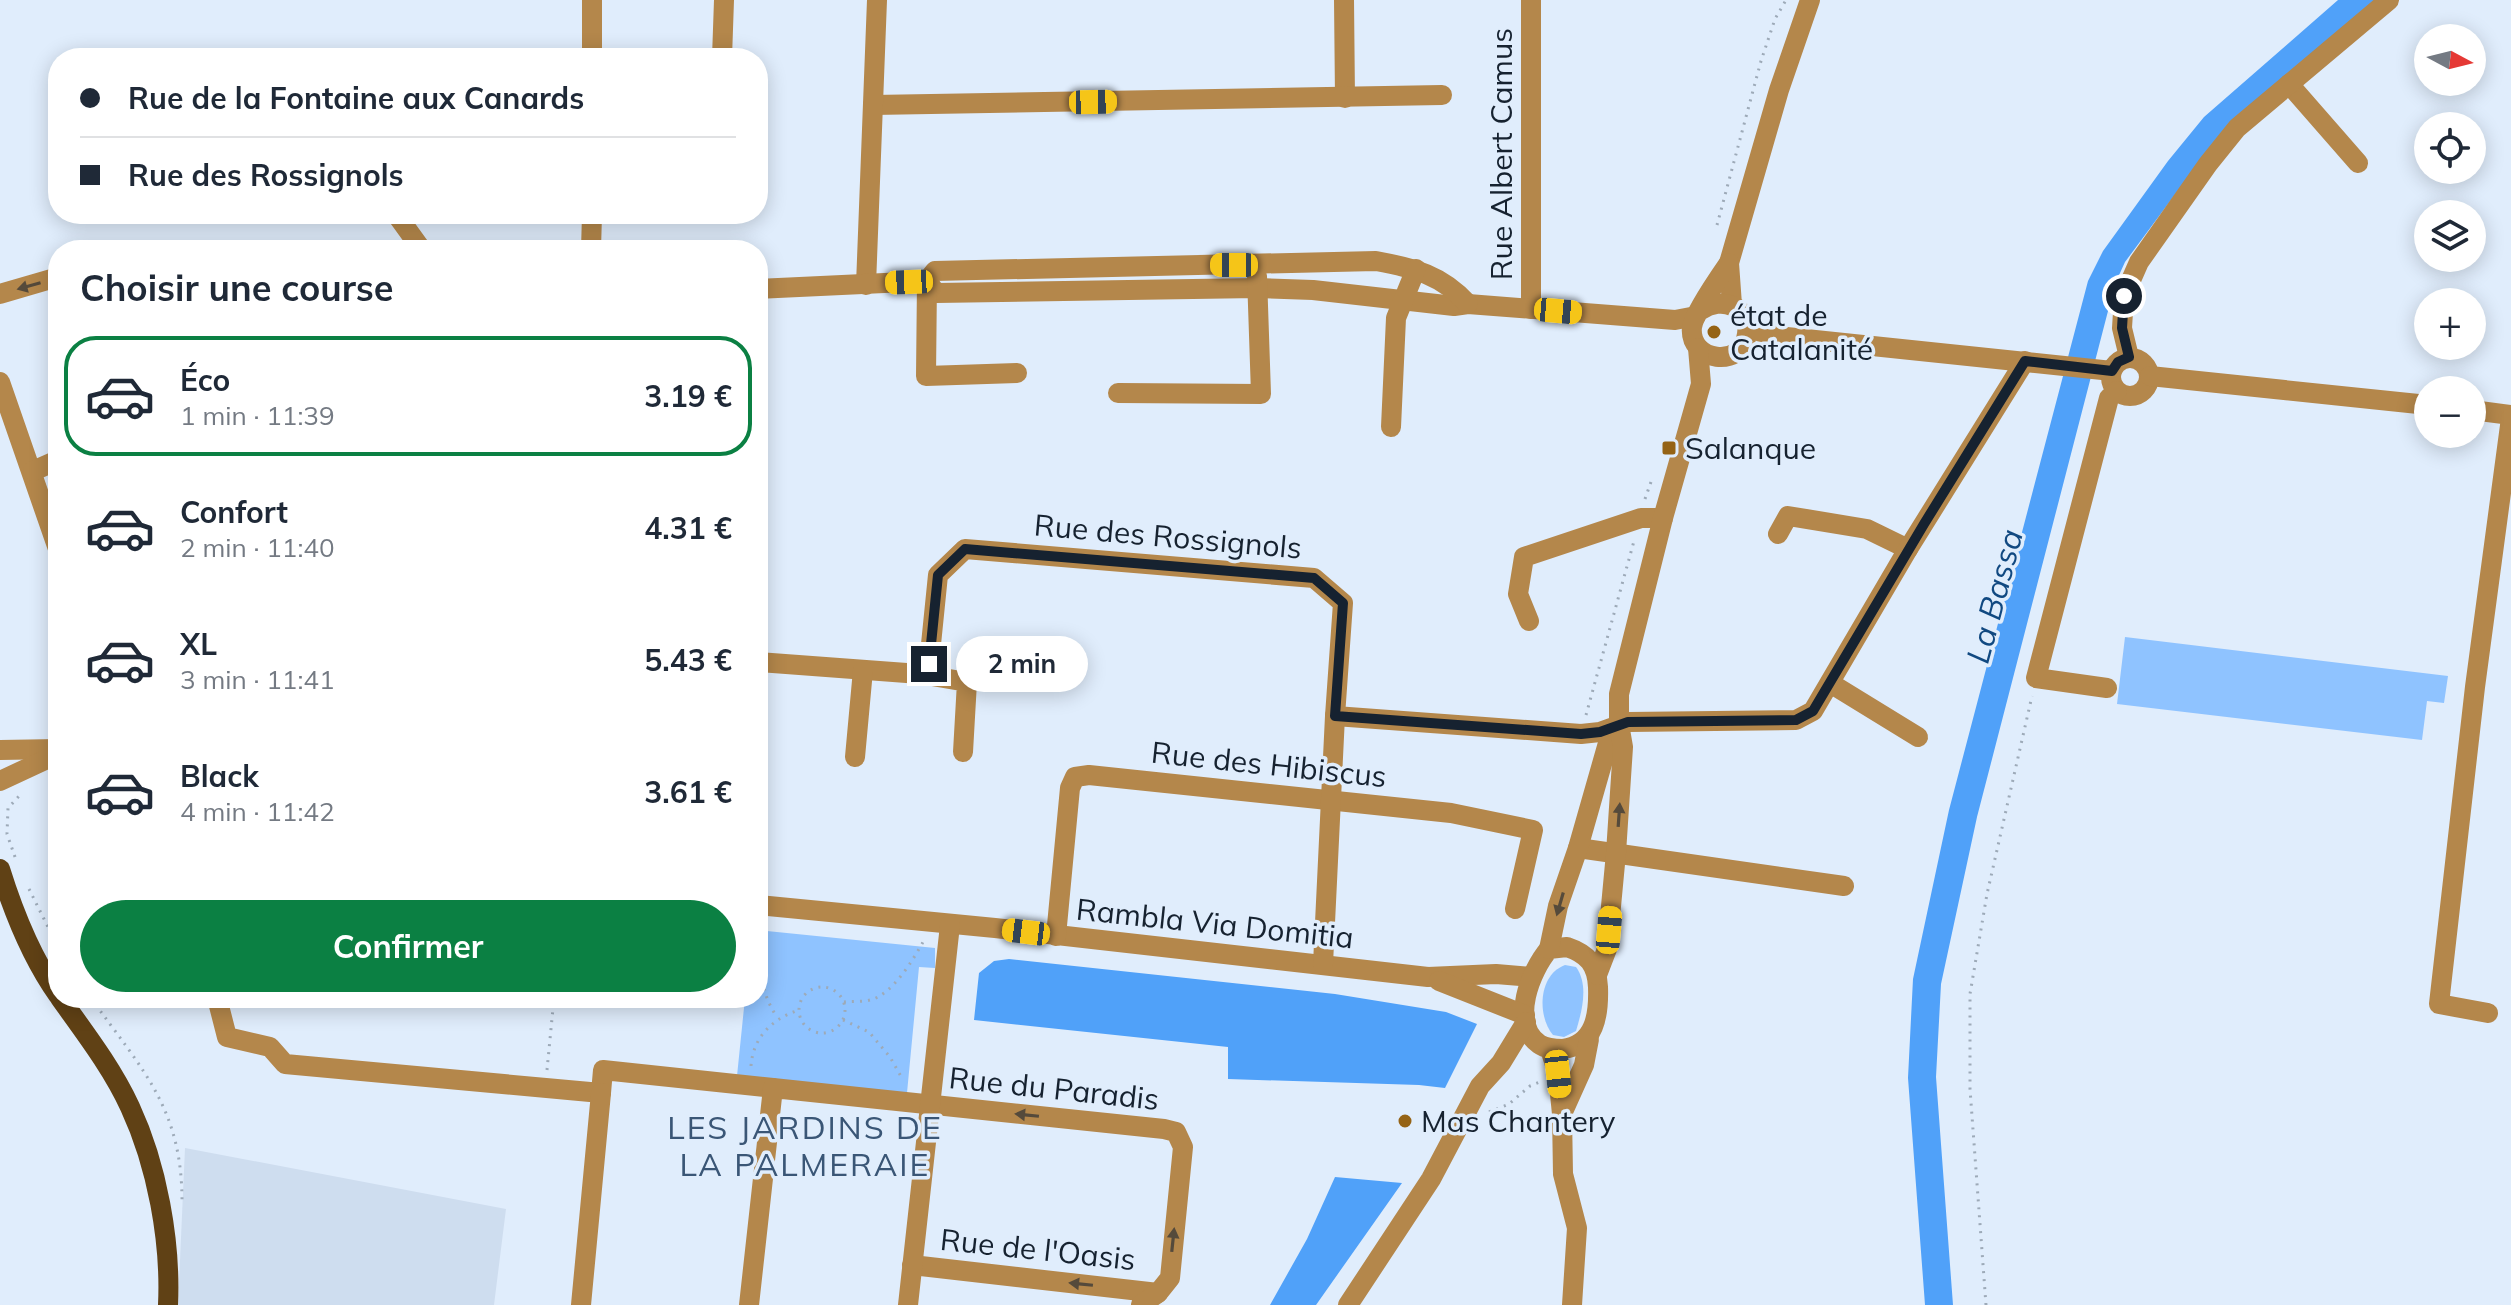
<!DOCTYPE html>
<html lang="fr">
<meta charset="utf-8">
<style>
:root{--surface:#fff;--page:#f6f6f7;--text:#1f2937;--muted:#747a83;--line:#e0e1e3;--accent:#0b8043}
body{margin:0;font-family:Mulish,sans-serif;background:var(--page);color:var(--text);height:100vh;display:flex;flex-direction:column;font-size:30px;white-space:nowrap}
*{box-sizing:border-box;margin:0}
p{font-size:26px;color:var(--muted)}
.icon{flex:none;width:44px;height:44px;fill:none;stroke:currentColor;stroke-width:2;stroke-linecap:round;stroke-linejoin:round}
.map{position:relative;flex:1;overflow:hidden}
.side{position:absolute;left:48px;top:240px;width:720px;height:768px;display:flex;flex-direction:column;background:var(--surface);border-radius:32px;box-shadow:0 4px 20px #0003}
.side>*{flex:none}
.banner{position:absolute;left:48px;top:48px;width:720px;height:176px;border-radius:32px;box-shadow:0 4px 20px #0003;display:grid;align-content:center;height:176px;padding:0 32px;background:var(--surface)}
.needle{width:52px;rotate:97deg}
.fabs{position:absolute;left:2414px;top:24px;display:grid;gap:16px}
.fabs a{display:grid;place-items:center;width:72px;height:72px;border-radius:50%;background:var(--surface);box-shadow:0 4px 20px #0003;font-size:40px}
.end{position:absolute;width:36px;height:36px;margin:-18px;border:10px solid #162230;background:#fff;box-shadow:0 0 0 4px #fff}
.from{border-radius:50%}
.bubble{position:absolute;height:56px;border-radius:28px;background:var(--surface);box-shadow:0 4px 20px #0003;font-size:26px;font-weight:700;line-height:56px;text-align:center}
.car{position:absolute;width:24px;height:48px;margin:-24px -12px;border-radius:10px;box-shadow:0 0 6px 2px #0007;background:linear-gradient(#f5c518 24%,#345 0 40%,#f5c518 0 76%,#345 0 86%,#f5c518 0)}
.banner b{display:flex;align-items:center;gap:28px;height:76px;font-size:30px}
.banner b+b{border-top:2px solid var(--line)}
.banner i{width:20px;height:20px;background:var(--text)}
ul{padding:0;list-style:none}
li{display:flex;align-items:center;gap:24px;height:120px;margin:0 16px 12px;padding:0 16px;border:4px solid transparent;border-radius:32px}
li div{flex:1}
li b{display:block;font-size:30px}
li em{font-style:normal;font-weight:700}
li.selected{border-color:var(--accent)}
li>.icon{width:72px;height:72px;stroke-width:1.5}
h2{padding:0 32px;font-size:36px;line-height:96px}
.cta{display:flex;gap:16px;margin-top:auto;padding:16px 32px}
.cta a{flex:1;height:92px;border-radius:48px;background:var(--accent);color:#fff;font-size:32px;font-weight:700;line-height:92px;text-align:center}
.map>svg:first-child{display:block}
.built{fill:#ceddef}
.green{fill:#8fc3ff}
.water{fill:#50a1f9}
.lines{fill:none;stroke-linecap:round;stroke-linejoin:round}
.path{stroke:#9daab8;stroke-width:3;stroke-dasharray:2 6;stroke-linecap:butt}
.minor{stroke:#b4874b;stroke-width:20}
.major{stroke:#604115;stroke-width:20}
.oneway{fill:#554a3b}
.route{stroke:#162230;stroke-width:10}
.poi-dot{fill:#956315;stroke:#e0edfc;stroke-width:3}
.labels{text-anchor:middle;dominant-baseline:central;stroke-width:7;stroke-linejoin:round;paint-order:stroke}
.street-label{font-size:30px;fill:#162230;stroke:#e0edfc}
.poi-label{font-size:30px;fill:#162230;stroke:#e0edfc;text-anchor:start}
.water-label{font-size:32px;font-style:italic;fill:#114981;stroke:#e0edfc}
.neighbourhood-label{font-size:32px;letter-spacing:2px;fill:#3a5676;stroke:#e0edfc}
</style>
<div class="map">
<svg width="2511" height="1305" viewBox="0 0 2511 1305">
<rect width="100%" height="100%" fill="#e0edfc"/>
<path class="built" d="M185,1148l321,61 -12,96h-316z"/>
<g class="green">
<path d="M2125,637l323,39 -4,27 -17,-2 -5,39 -305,-36z"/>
<path d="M758,930l177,18v20l-16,-1 -12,126 -170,-17 8,-78h13z"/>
<path d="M1565,965l11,2c13,18 6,44 0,64l-12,6 -11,-2c-16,-19 -15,-60 12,-70z"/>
</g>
<g class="water">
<path d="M2338,0h37l-170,154 -80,108 -10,22 -138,533 -36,167 -5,93 17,228h-28l-17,-227 5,-99 36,-169 139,-529 15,-30 65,-90 36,-44z"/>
<path d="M1009,959l326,35 111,18 31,12 -32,64 -26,-3 -191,-6v-32l-254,-27 5,-47 15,-12z"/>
<path d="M1335,1177l67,6 -86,122h-46l37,-66z"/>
</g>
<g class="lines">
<g class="path">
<path d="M1717,225l44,-164 14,-42 11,-19"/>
<path d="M1645,499l7,-20"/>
<path d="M1586,715l48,-174"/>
<path d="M15,857l-8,-23 1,-26 12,-13"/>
<path d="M29,889l29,58"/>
<path d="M762,925c-2,36 -5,62 15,92"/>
<circle cx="822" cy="1010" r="23"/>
<path d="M91,998c52,73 92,111 91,207"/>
<path d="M844,1002c8,-1 18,0 26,-2 22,-5 43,-40 53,-58"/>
<path d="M843,1020l26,12 21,25 13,23"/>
<path d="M751,1066c2,-30 23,-48 48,-56"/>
<path d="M547,1070l7,-72"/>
<path d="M1489,1112l20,-8 21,-18 10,-4"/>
<path d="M1986,1305l-16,-216v-95l17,-100 45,-198"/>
</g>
<g class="minor">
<path d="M592,0v58"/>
<path d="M1344,0l1,98"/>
<path d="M1531,0v309"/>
<path d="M722,58l2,-58"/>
<path d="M2289,84l69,79"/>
<path d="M873,105l569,-10"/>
<path d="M396,214l26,36"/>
<path d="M591,250l1,-36"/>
<path d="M927,281l9,12 321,-5 56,2 141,16 14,-2 207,16 21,-4"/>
<path d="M927,281l8,-10 441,-10c38,7 66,14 92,43"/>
<path d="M927,281l-1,95 91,-3"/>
<path d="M866,285l11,-285"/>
<path d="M758,289l169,-8"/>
<path d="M0,294l58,-17"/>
<path d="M1732,305l-3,-42 50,-173 31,-90"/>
<path d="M1701,310c20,-14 50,-4 46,24 -4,35 -59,28 -55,-7 2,-14 28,-51 37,-64"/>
<path d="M1747,325l20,10 345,36"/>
<path d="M2129,357l-7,-29 2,-32 15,-34 69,-98 29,-36 152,-128"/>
<circle cx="2130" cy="377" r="19"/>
<path d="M2150,376l278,29"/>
<path d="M0,382l58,167"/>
<path d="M1118,393l143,1 -4,-118"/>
<path d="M2472,410l39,5"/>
<path d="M1391,427l5,-109 20,-49"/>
<path d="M33,471l25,-11"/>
<path d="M1778,534l10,-18 79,13 41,20"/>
<path d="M1529,621l-11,-27 6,-37 117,-39h22"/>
<path d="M758,662l162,12 9,-10 9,-89 27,-26 349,29 29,25 -8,113 246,18 19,-2 28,-10 168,-2 17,-9 95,-162 117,-188"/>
<path d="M920,674l47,8 -4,70"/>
<path d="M1830,683l88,54"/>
<path d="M2107,688l-71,-10 73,-280 8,-7"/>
<path d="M0,750l58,-1"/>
<path d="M855,757l8,-87"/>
<path d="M0,781l58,-27"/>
<path d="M1578,848l266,38"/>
<path d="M758,905l237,23 433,49 68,-3 35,3"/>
<path d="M1056,936l14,-148 5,-11 14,-2 362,38 82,17 -18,79"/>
<path d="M1567,947c21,7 30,18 31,40 1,28 -3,58 -35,62 -9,0 -17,0 -24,-5 -30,-21 -8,-74 10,-95z"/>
<path d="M1549,949l9,-43 20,-58 30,-105 11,-19"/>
<path d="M1323,964l12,-248"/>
<path d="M1597,975l10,-26 9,-96 7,-106 -4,-23v-30l44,-176 38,-134 -3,-36"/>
<path d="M1439,981l86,34"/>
<path d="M217,998l10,39 43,10 15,17 316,29 2,-23 170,18"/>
<path d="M2488,1013l-49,-9 36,-317 36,-269"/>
<path d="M1550,1049l8,25 4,40 1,60 14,54 -5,77"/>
<path d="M1562,1114l22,-49 5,-26"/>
<path d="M912,1265l246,28"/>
<path d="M581,1305l20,-212"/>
<path d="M749,1305l24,-217 391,41 12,3 7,15 -13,131 -12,15 -17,12"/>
<path d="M908,1305l42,-380"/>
<path d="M1348,1305l83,-126 49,-93 21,-23 25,-41"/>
</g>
<g class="major">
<path d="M0,869c14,45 31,88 58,126"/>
<path d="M60,998c25,35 52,70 70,109 27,58 41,134 38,198"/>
</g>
</g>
<defs><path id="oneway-solid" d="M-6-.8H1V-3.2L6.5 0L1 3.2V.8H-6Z" transform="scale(2)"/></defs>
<g class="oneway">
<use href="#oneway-solid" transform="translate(29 286) rotate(164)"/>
<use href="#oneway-solid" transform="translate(1619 815) rotate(-86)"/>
<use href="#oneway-solid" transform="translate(1560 904) rotate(106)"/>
<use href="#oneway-solid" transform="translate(1027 1115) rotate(-174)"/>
<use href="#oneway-solid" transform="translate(1173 1240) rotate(-84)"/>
<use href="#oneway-solid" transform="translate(1081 1284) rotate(-174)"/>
</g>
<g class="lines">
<path class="route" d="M929,664l9,-89 27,-26 349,29 29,25 -8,113 246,18 19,-2 28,-10 168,-2 17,-9 111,-187 101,-163 87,10 6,-9 11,-5 -7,-29 2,-32"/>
</g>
<g class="poi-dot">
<circle cx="1714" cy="332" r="8"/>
<rect x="1661" y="440" width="16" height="16" rx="4"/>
<circle cx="1405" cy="1121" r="8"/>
</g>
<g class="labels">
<g class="street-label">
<text transform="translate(1501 154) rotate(-90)">Rue Albert Camus</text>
<text transform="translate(1168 536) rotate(5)">Rue des Rossignols</text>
<text transform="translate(1269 764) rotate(6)">Rue des Hibiscus</text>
<text transform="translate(1215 923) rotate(6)">Rambla Via Domitia</text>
<text transform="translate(1054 1088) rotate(6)">Rue du Paradis</text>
<text transform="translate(1038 1249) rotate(6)">Rue de l'Oasis</text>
</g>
<g class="poi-label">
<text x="1730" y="315">état de<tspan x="1730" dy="34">Catalanité</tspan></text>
<text x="1685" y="448">Salanque</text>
<text x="1421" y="1121">Mas Chantery</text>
</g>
<g class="water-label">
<text transform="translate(1994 596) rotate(-75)">La Bassa</text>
</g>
<g class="neighbourhood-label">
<text x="805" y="1127">LES JARDINS DE<tspan x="805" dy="37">LA PALMERAIE</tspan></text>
</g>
</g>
</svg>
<div class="fabs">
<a><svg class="needle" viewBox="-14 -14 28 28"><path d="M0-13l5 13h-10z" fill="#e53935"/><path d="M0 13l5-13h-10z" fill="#747a83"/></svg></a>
<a><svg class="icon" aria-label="locate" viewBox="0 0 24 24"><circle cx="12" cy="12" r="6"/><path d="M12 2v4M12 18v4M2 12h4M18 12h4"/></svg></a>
<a><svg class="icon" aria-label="layers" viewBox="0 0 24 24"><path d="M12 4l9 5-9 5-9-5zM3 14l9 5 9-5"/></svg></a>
<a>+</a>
<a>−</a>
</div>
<i class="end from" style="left:2124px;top:296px"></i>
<i class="end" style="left:929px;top:664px"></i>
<div class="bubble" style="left:956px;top:636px;width:132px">2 min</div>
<i class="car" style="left:1093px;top:102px;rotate:89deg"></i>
<i class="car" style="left:1234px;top:265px;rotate:270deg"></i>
<i class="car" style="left:909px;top:282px;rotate:268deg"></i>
<i class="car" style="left:1558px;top:311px;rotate:95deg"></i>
<i class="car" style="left:1609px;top:930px;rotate:5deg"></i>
<i class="car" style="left:1026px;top:932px;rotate:277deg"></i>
<i class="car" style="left:1558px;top:1074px;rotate:174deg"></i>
<div class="banner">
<b><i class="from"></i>Rue de la Fontaine aux Canards</b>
<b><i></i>Rue des Rossignols</b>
</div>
<section class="side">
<h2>Choisir une course</h2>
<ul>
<li class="selected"><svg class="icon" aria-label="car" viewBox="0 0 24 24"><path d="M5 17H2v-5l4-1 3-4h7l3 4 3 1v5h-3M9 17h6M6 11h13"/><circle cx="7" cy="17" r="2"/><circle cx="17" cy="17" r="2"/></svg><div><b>Éco</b><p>1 min · 11:39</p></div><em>3.19 €</em></li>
<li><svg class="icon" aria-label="car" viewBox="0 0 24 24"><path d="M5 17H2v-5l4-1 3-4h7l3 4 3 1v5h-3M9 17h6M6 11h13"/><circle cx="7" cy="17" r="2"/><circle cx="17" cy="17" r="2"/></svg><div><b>Confort</b><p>2 min · 11:40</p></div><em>4.31 €</em></li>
<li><svg class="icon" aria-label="car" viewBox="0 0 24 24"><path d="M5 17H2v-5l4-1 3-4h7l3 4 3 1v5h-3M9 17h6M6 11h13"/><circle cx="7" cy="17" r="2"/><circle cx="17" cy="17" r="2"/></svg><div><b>XL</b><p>3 min · 11:41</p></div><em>5.43 €</em></li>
<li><svg class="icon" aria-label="car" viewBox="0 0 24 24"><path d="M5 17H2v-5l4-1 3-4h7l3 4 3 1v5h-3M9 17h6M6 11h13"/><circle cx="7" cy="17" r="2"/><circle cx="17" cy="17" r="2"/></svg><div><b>Black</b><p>4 min · 11:42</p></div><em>3.61 €</em></li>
</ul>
<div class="cta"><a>Confirmer</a></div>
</section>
</div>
